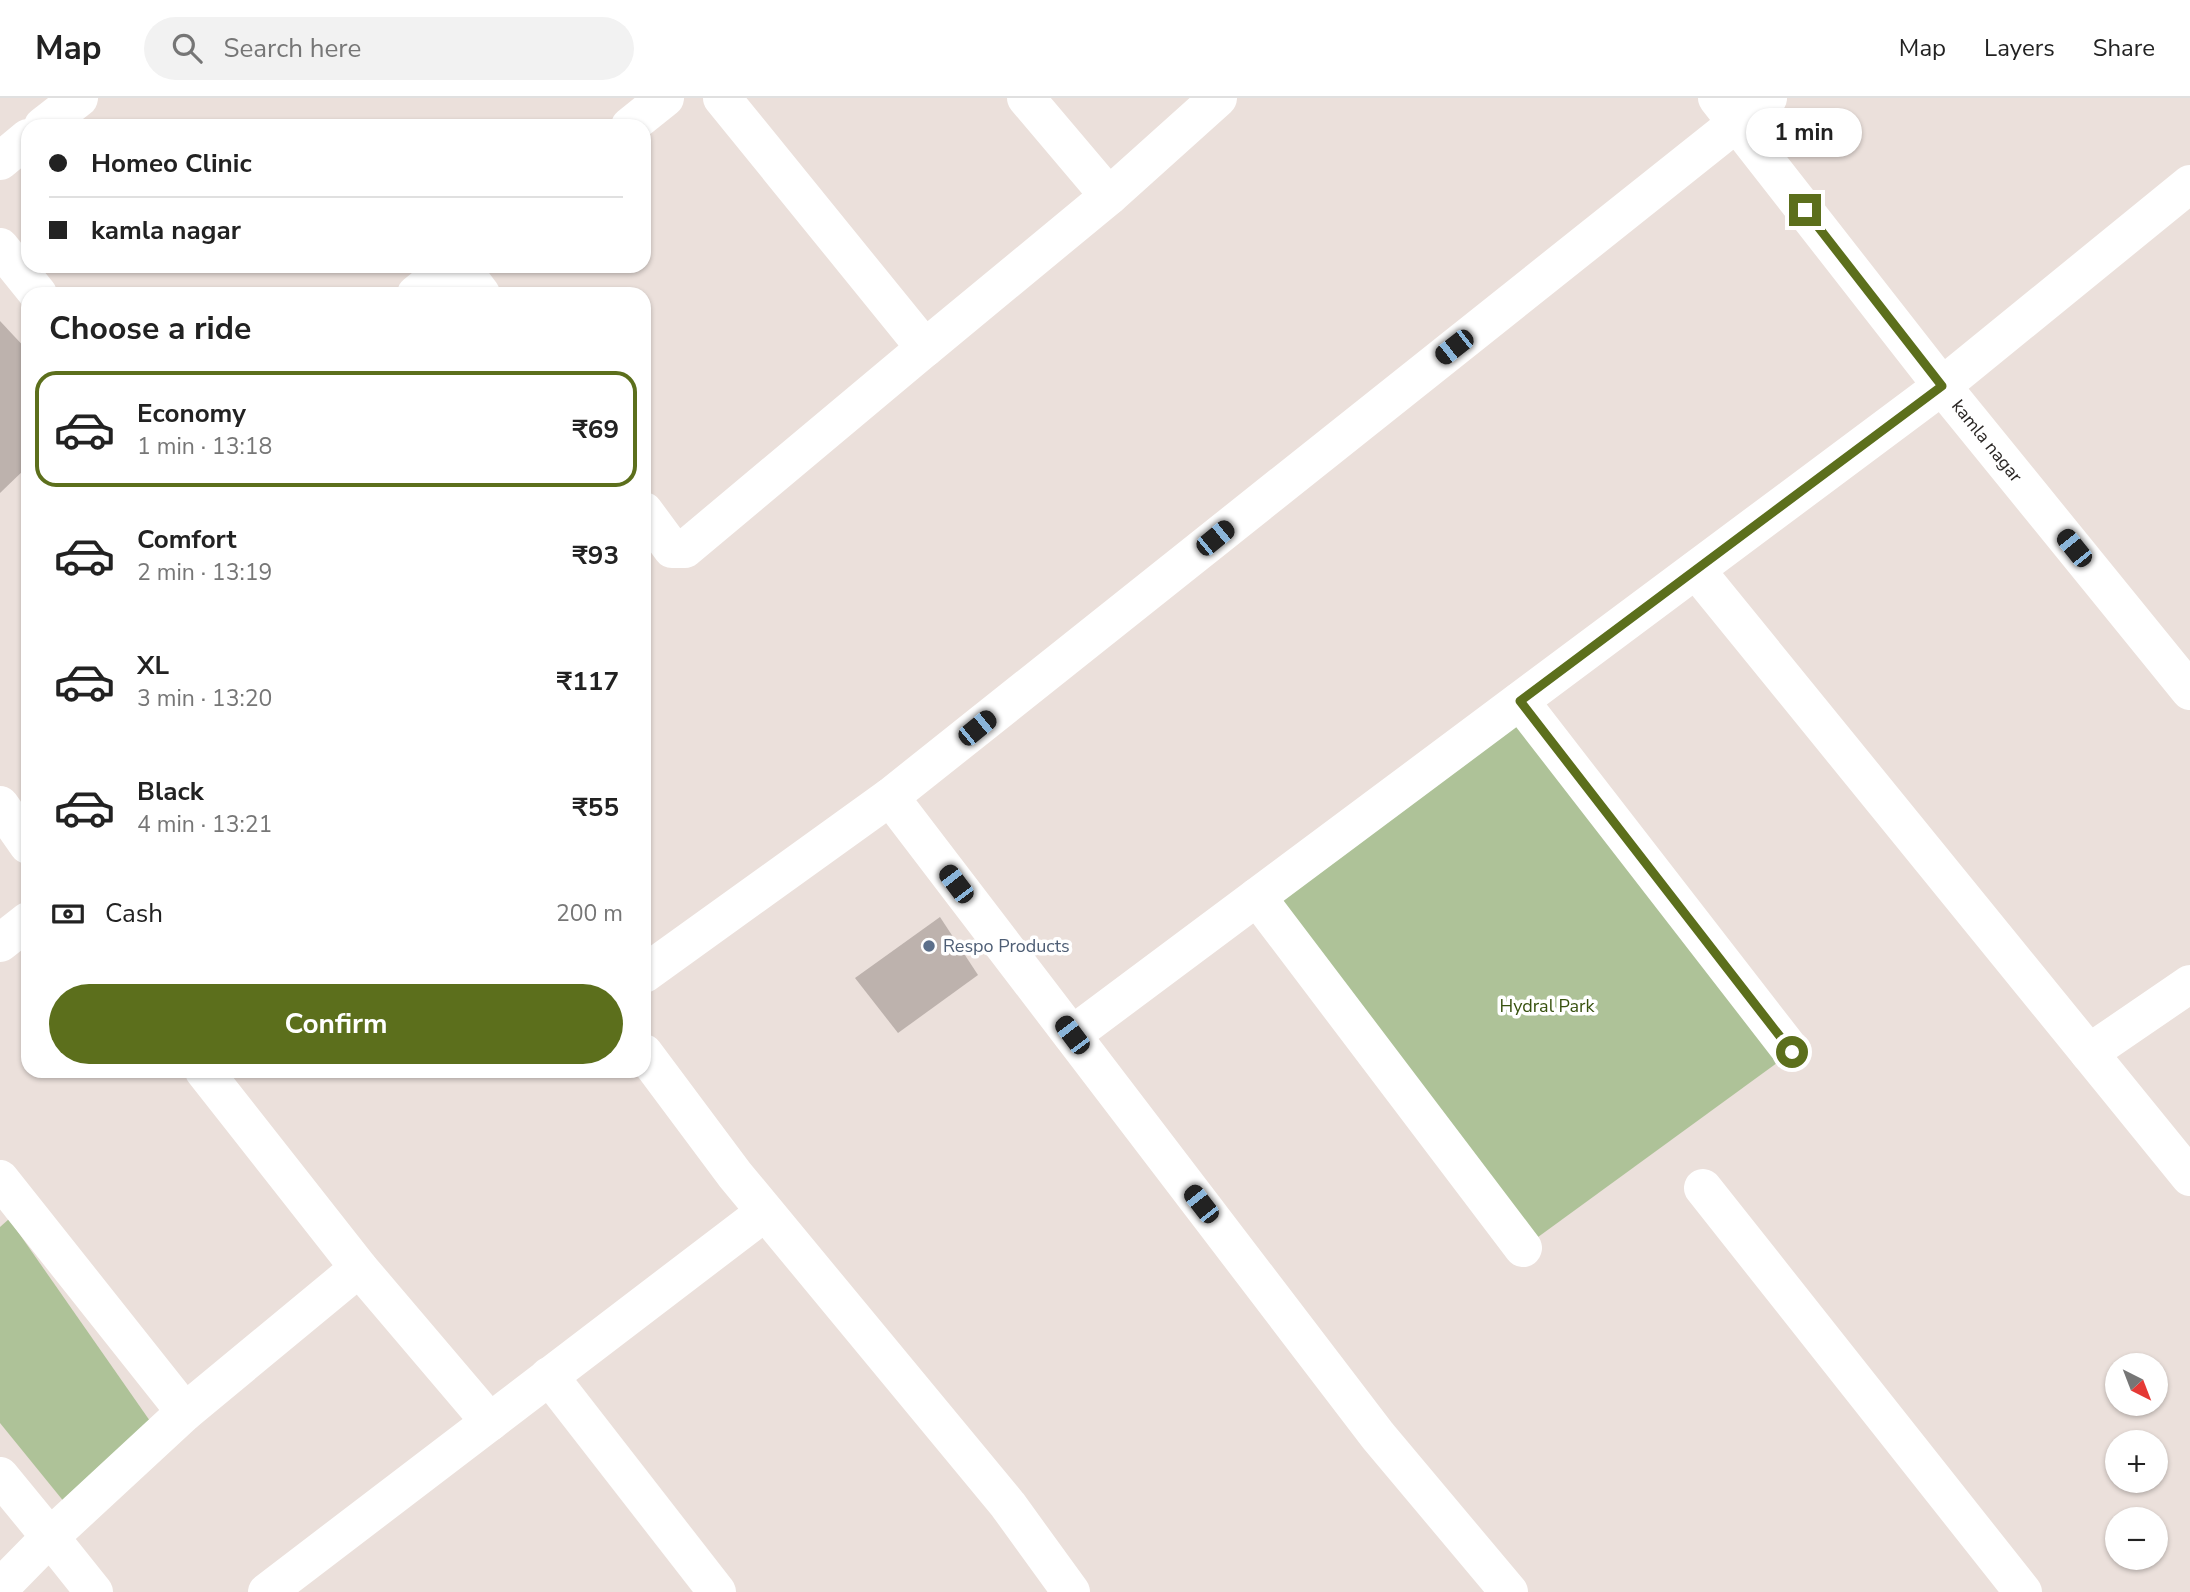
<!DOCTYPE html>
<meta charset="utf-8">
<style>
:root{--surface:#fff;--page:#f2f2f2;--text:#222;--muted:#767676;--line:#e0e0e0;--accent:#5c6f1c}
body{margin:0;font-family:"Nunito Sans",sans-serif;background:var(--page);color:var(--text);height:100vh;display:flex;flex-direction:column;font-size:26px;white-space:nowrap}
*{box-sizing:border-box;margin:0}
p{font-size:23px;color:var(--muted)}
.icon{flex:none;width:38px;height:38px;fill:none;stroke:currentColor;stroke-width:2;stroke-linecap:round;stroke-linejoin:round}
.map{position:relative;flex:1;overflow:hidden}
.side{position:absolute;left:21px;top:189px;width:630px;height:791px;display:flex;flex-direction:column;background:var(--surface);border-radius:21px;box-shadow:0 2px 5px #0004}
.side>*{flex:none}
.hud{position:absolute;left:21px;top:21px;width:630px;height:154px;border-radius:21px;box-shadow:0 2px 5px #0004;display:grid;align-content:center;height:154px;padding:0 28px;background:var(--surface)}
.needle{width:46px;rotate:138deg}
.tools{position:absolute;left:2105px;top:1255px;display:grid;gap:14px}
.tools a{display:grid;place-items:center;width:63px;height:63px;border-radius:50%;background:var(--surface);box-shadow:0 2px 5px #0004;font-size:35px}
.end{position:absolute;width:32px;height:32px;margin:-16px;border:9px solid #5c6f1c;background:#fff;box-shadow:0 0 0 4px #fff}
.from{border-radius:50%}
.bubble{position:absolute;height:49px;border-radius:24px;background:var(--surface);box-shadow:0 2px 5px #0004;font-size:23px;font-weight:700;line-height:49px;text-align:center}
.car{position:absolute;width:21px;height:42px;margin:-21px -10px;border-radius:9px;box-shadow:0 0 5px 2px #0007;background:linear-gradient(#222 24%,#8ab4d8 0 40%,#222 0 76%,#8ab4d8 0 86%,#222 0)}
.hud b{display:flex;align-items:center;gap:24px;height:66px;font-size:26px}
.hud b+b{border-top:2px solid var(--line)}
.hud i{width:18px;height:18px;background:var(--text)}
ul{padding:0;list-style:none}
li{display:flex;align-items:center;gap:21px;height:116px;margin:0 14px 10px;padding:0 14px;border:4px solid transparent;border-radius:21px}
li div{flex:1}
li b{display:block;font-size:26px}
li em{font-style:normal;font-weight:700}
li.current{border-color:var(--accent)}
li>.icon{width:63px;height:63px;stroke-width:1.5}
h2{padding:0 28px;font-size:32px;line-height:84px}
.pay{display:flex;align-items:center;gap:18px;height:77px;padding:0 28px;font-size:26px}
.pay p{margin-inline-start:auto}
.action{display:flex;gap:14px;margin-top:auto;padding:14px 28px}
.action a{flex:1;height:80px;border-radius:42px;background:var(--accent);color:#fff;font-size:28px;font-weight:700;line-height:80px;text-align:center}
header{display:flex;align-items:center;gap:42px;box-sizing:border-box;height:98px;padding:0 35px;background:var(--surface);border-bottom:2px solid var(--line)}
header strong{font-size:33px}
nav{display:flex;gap:38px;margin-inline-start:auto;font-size:24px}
.search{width:490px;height:63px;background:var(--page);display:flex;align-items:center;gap:18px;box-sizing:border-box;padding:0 24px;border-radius:38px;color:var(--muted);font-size:26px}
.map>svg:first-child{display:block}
.green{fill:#aec298}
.building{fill:#bdb2ad}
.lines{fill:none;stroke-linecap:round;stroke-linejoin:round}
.minor{stroke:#fff;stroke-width:38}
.route{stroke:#5c6f1c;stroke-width:9}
.service-dot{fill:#5c6f8a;stroke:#fff;stroke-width:2.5}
.labels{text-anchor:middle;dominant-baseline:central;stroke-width:7;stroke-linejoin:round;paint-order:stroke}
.street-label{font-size:18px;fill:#2a2624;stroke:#fff}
.service-label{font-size:18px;fill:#4e5e75;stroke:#fff;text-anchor:start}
.park-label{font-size:18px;fill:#38520f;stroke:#fff}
</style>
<header>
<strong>Map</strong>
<div class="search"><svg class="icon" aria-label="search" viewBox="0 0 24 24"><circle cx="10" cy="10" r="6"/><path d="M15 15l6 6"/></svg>Search here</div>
<nav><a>Map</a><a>Layers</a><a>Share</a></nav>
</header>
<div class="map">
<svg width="2190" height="1494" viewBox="0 0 2190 1494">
<rect width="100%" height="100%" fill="#ebe0db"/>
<g class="green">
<path d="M1520,603l272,351 -269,196 -266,-351z"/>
<path d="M9,1121l148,212 -92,72 -65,-80v-196z"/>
</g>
<g class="building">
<path d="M0,223l28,30v115l-28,27z"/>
<path d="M940,819l38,58 -80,58 -43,-55z"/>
</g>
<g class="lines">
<g class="minor">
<path d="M1026,0l83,98"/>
<path d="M1717,0l225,288 248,305"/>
<path d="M43,28l36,-28"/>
<path d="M630,28l35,-28"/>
<path d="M0,63l28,-23"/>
<path d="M0,149l38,47"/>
<path d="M460,168l21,28"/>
<path d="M416,196l35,-28"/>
<path d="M925,250l184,-152 109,-98"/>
<path d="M644,413l28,38h13l240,-201 -203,-250"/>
<path d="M1696,472l494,607"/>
<path d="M1520,603l272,351"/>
<path d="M890,699l878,-699"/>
<path d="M0,707l28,40"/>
<path d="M1257,799l266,351"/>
<path d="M0,845l28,-22"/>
<path d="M644,876l246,-177 488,639 131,156"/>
<path d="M1072,937l870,-649 248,-202"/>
<path d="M644,955l91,122 273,330 63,87"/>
<path d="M2089,955l101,-69"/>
<path d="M204,973l155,197 131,154"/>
<path d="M0,1081l185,233"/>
<path d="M1703,1090l320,404"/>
<path d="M549,1278l168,216"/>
<path d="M0,1378l50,61 135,-125 174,-144"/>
<path d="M0,1490l50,-51 44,55"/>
<path d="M267,1494l498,-380"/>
</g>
</g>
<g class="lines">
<path class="route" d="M1792,954l-272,-351 422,-315 -137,-176"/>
</g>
<circle class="service-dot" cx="929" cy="848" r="7"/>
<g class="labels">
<g class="street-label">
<text transform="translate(1987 343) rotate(51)">kamla nagar</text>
</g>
<g class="service-label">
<text x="943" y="848">Respo Products</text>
</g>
<g class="park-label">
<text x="1547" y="908">Hydral Park</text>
</g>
</g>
</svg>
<div class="tools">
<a><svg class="needle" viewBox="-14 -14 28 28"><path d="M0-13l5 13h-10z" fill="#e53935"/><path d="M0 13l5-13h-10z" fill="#767676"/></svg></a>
<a>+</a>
<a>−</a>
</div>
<i class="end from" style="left:1792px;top:954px"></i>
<i class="end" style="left:1805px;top:112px"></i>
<div class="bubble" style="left:1746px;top:10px;width:116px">1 min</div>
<i class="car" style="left:1454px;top:249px;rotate:232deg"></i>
<i class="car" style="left:1215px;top:440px;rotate:51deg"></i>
<i class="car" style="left:2074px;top:450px;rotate:321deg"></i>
<i class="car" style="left:977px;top:630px;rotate:51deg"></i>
<i class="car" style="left:956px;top:786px;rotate:323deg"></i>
<i class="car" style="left:1072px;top:937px;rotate:323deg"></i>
<i class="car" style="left:1201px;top:1106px;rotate:322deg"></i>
<div class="hud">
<b><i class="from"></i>Homeo Clinic</b>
<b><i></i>kamla nagar</b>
</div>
<section class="side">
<h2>Choose a ride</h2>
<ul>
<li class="current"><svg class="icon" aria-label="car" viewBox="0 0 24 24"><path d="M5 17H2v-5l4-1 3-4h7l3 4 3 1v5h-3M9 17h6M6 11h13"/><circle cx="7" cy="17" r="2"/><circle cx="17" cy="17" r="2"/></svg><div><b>Economy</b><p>1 min · 13:18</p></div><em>₹69</em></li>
<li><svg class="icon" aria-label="car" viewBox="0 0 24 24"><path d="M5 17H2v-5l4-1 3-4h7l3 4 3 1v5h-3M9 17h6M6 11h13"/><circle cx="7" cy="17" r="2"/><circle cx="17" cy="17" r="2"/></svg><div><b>Comfort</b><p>2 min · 13:19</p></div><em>₹93</em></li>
<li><svg class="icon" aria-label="car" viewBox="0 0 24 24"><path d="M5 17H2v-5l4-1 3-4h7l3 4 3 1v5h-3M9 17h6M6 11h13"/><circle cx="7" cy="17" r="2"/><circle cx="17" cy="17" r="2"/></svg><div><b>XL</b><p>3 min · 13:20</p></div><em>₹117</em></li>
<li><svg class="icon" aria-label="car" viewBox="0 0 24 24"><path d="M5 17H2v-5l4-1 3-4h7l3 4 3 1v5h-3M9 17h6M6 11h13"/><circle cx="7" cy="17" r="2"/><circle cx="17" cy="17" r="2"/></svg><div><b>Black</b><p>4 min · 13:21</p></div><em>₹55</em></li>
</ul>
<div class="pay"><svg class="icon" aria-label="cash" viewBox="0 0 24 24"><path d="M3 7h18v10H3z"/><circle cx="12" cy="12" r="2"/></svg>Cash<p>200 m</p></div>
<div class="action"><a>Confirm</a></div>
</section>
</div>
